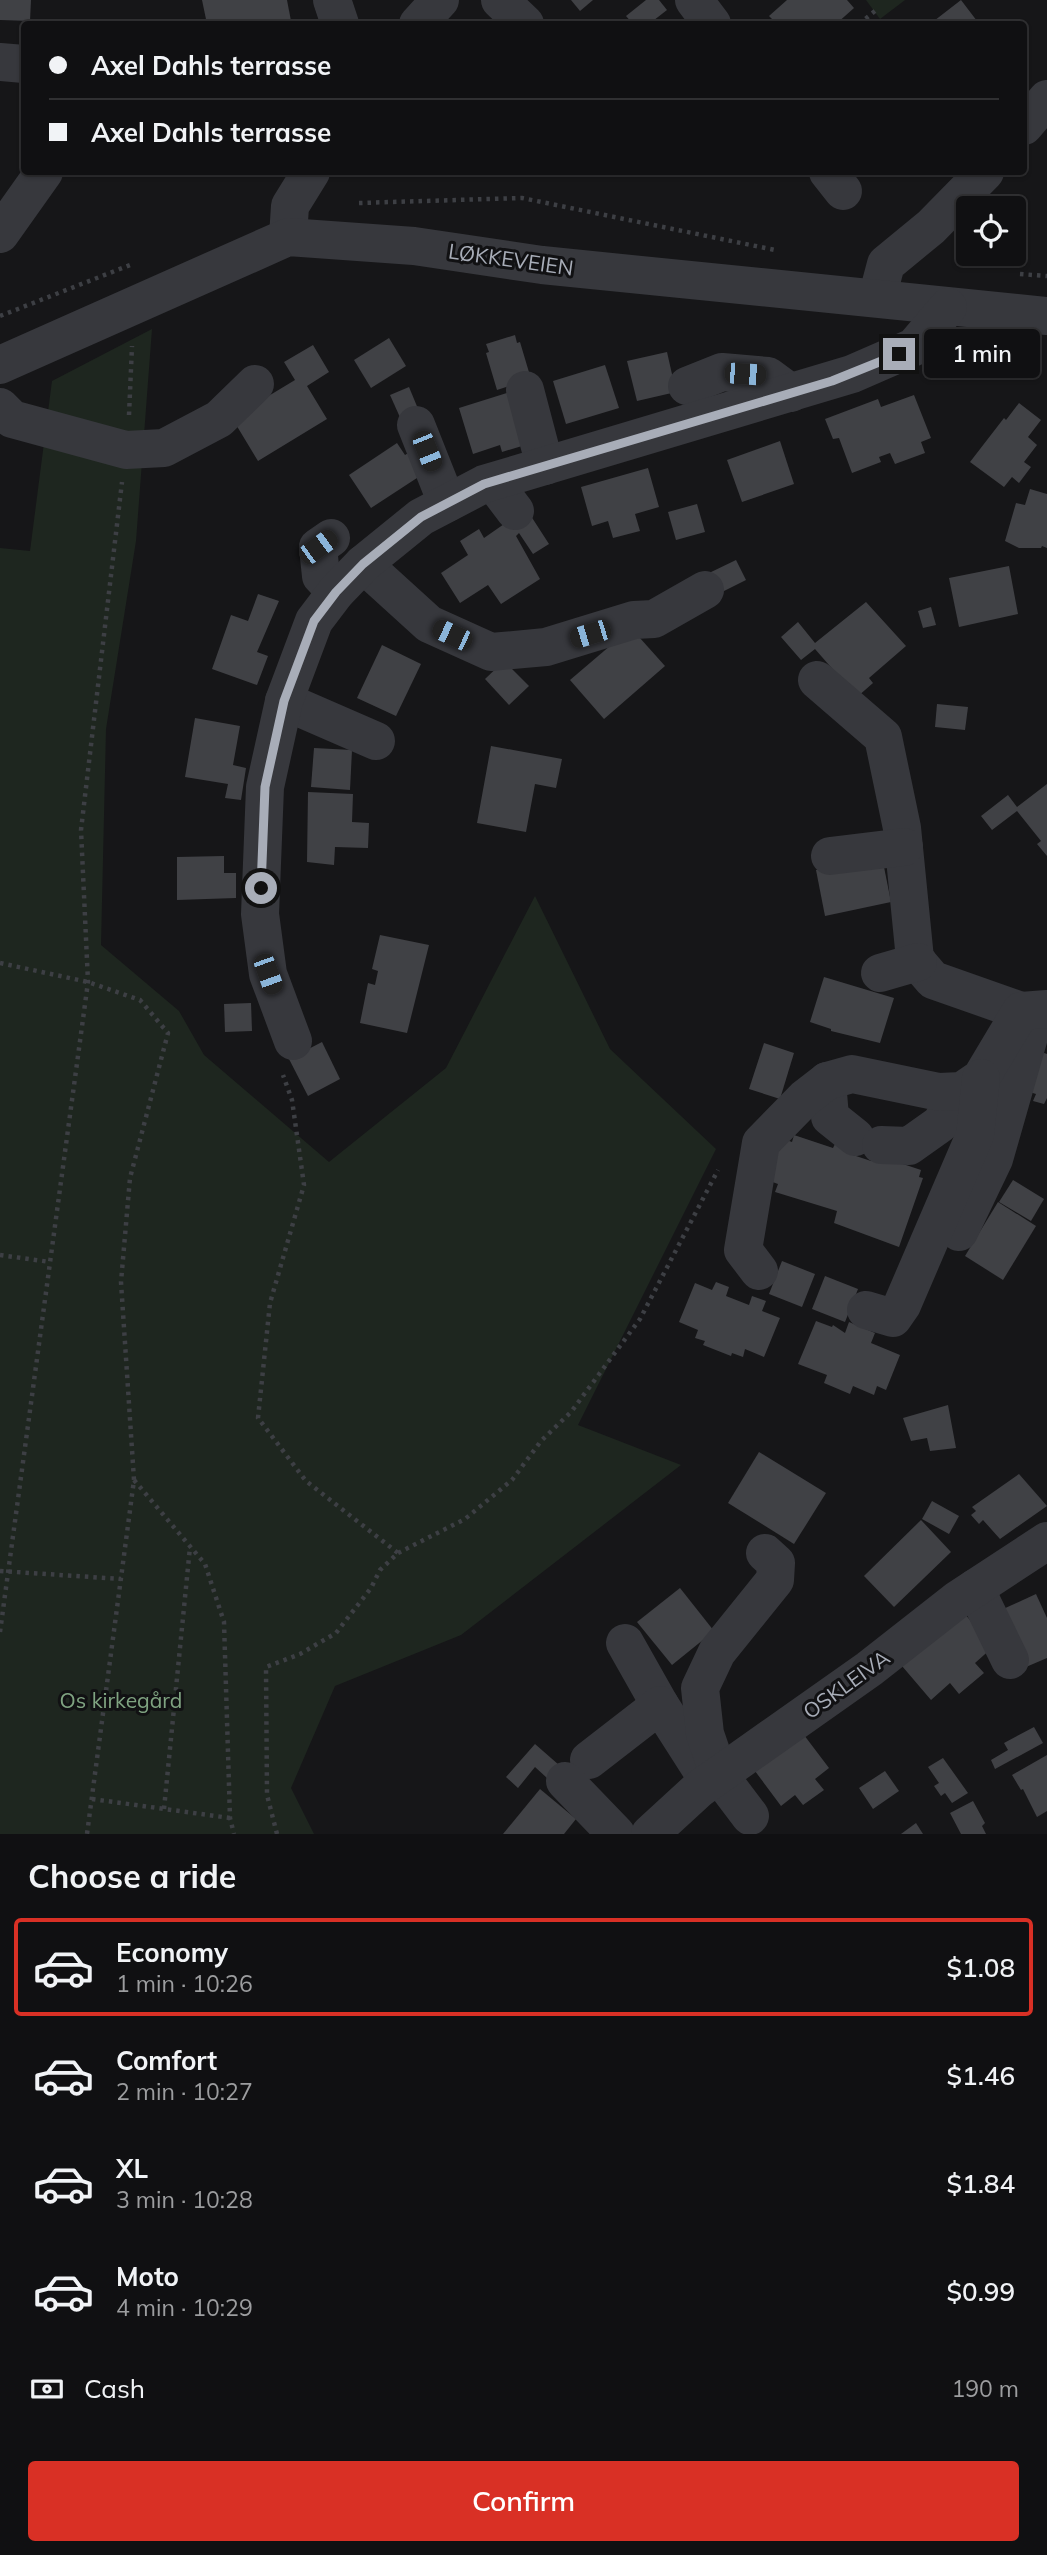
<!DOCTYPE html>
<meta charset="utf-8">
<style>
:root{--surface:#101012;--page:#1e1e20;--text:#f1f3f6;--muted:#9c9d9f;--line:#303032;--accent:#d93025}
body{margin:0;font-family:Mulish,sans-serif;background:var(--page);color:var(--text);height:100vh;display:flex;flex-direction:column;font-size:26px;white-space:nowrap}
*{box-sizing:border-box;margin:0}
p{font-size:23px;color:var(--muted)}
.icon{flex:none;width:38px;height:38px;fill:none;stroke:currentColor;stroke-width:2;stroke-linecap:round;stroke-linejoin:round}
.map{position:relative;height:1834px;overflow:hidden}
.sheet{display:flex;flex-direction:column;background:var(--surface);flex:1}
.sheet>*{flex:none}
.guide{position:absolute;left:21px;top:21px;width:1006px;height:154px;border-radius:7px;box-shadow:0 2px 5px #0004,0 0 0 2px var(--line);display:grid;align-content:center;height:154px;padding:0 28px;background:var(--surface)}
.buttons{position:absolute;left:956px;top:196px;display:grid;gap:14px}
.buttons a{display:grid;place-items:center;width:70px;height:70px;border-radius:7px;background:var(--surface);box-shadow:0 2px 5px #0004,0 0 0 2px var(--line);font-size:35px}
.end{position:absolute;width:32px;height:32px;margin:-16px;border:9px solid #a8adb8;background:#111;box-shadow:0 0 0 4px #111}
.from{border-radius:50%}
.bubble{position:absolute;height:49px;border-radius:7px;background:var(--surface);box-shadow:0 2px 5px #0004,0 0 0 2px var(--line);font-size:23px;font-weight:600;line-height:49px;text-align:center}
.car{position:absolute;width:21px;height:42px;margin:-21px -10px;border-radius:9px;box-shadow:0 0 5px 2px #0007;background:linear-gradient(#222 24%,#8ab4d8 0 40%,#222 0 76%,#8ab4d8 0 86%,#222 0)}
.guide b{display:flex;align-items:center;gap:24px;height:66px;font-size:26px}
.guide b+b{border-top:2px solid var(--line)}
.guide i{width:18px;height:18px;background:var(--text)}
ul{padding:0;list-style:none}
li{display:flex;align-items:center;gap:21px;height:98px;margin:0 14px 10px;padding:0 14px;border:4px solid transparent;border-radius:7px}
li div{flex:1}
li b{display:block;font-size:26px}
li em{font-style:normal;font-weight:600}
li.selected{border-color:var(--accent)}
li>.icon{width:63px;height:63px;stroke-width:1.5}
h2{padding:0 28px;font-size:32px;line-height:84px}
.pay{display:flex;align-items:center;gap:18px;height:77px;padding:0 28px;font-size:26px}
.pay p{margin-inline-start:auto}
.button{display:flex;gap:14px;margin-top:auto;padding:14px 28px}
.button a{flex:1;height:80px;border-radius:7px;background:var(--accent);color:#fff;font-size:28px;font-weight:600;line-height:80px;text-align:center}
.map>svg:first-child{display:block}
.green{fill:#1e261f}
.building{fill:#404145}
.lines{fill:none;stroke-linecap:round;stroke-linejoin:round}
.path{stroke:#3d3f44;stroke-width:4.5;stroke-dasharray:3.5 5;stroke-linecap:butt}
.minor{stroke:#37383d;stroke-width:38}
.route{stroke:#a8adb8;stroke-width:9}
.labels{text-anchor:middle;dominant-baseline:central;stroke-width:6;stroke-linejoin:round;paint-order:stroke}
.street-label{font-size:21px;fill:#a8adb8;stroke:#111113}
.park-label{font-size:21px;fill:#7fa381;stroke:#111113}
</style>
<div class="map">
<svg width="1047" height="1834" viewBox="0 0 1047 1834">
<rect width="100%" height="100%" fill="#161618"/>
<g class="green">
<path d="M866,0h39l-25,19z"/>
<path d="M152,329l-16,212 -30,188 -5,216 78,66 25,44 125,107 117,-94 89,-172 75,153 106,100 -138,276 103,40 -220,170 -126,51 -44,102 23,46h-314v-1286l30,3 22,-170z"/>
</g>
<g class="building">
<path d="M0,0h31l-1,21 -30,-1z"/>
<path d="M202,0h85l4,21 -17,3h-67z"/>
<path d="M571,0h22l-13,11z"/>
<path d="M646,0h13l8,10 -18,14h-16l-7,-8z"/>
<path d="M787,0h60l7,8 -18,16h-59l-8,-8z"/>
<path d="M961,0l16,21 2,-2 4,5h-53z"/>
<path d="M515,335l2,8 3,-1 11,37 -34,11 -11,-37 3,-1 -3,-8z"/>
<path d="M389,338l17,28 -35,22 -17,-28z"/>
<path d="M313,345l16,27 -22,14 20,33 -69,42 -26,-43 63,-38 -11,-18z"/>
<path d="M667,352l9,40 -39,9 -10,-40z"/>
<path d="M605,365l14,43 -53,16 -13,-43z"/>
<path d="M409,387l12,29 -18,8 -13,-29z"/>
<path d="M516,390l6,56 -20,6 -2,-7 -27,9 -14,-46z"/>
<path d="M914,395l17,43 -10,4 4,11 -30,11 -5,-11 -11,4 2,5 -29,11 -13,-35 -6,1 -8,-20 53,-20 3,8z"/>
<path d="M1019,403l22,17 -13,17 9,8 -13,17 7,5 -12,16 -7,-6 -8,10 -34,-25 34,-44 2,2z"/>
<path d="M780,441l14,43 -52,18 -15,-42z"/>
<path d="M397,443l8,12 5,-3 10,24 -49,32 -22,-33z"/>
<path d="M648,468l11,39 -24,7 5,17 -27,7 -5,-17 -16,5 -11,-39z"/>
<path d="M1030,489l17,5v54l-5,-2 -1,2h-22l-14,-7 11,-38 9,2z"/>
<path d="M697,504l8,28 -29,8 -8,-28z"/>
<path d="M529,513l20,31 -16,10 -14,-21 -3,3 24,43 -39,25 -13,-19 -28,18 -19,-30 27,-18 -8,-14 19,-12 5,9 23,-16z"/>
<path d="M736,560l10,20 -28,14 -11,-20z"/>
<path d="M1009,566l9,48 -59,13 -10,-49z"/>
<path d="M258,594l21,7 -22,51 11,4 -11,29 -45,-16 19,-54 17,6z"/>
<path d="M866,602l40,44 -37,32 4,5 -16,14 -42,-48 -14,11 -20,-23 17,-15 17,21z"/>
<path d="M931,607l5,18 -13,3 -5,-17z"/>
<path d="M631,628l34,38 -61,53 -34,-39z"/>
<path d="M382,645l39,19 -25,52 -39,-18z"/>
<path d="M504,661l25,25 -20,19 -24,-26z"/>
<path d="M937,704l31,3 -3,23 -30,-3z"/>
<path d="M195,718l45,8 -7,39 13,3 -5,32 -16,-2 3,-14 -43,-7z"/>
<path d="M491,746l71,13 -6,29 -21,-4 -9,48 -49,-9z"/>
<path d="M314,748l38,2 -2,40 -39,-3z"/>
<path d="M1047,784v72l-10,-12 4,-3 -24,-30 -25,19 -11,-14 27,-21 9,12z"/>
<path d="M308,792l45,2 -1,28 17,1 -1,25 -33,-1 -1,18 -27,-3z"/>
<path d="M224,856v17h12v25l-59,2v-43z"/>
<path d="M882,857l9,45 -66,14 -9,-46z"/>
<path d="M380,935l49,10 -22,88 -47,-10 8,-40 7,2 3,-14 -6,-2z"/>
<path d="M824,977l70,21 -14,45 -49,-12v-2l-21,-7z"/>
<path d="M251,1003l1,28 -27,1 -1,-28z"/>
<path d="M322,1042l18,37 -32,17 -19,-37z"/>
<path d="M764,1043l30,10 -14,46 -31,-10z"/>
<path d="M1036,1050l11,4v44l-3,6 -11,-3 3,-7 -13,-4z"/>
<path d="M794,1135l39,13 2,-4 12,9 24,8 2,-7 48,16 -2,7 4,1 -24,69 -65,-24 3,-12 -62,-19 3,-8 -11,-4 14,-42 11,4z"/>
<path d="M1013,1180l31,19 -13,22 -32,-19z"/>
<path d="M998,1202l38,24 -33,54 -38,-24z"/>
<path d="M782,1261l33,13 -13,33 -33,-13z"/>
<path d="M825,1276l33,13 -13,33 -33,-13z"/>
<path d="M716,1282l13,5 -3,9 23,9 3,-9 14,5 -4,10 18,7 -16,39 -19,-8 -2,8 -11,-4 -1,3 -28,-11 2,-4 -10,-3 3,-8 -19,-8 16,-39 17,7z"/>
<path d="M816,1321l16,6 1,-2 12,8 4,-11 26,11 -4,10 29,12 -14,35 -9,-4 -3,9 -21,-9 -3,8 -26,-11 3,-8 -29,-11z"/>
<path d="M948,1405l8,43 -26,3 -3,-13 -16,3 -8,-23z"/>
<path d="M759,1452l67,41 -32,51 -66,-41z"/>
<path d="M1019,1474l28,32 -47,33 -17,-19 -4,4 -8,-9 5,-4 -4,-4z"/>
<path d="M932,1501l27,15 -10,18 -27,-15z"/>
<path d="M921,1520l30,32 -57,55 -30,-31z"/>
<path d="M680,1588l34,43 -42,34 -35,-43z"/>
<path d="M1036,1594l11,24v40l-21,9 -25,-57z"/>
<path d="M964,1613l29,34 -18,16 9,10 -25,21 -9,-11 -19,17 -29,-34z"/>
<path d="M1034,1727l9,16 -48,26 -4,-9 17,-10 -4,-7z"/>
<path d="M804,1735l25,33 -14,11 9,11 -21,15 -8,-10 -14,11 -26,-35z"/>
<path d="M535,1744l24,21 -12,13 -12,-11 -17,21 -12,-11z"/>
<path d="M1047,1755v56l-10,6 -14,-28 -2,1 -9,-15z"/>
<path d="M943,1758l25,35 -16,10 -7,-10 -4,3 -7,-10 5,-3 -11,-16z"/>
<path d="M885,1771l14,20 -26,18 -14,-21z"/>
<path d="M540,1789l36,30 -12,15h-61z"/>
<path d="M973,1801l12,22 -3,3 4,8h-25l-11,-21z"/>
<path d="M916,1823l7,11h-22z"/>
</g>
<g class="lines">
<g class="path">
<path d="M859,24l16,-13"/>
<path d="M359,203l163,-5 253,52"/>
<path d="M1020,274l27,2"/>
<path d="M0,316l130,-51"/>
<path d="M129,415l3,-69"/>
<path d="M0,963l88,19 52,18 28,33 -38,145 -9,104 13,198 -47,354"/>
<path d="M0,1255l50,7"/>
<path d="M134,1480l71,84 19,58 6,196 4,16"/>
<path d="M398,1553l67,-34 47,-39 29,-39 30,-29 69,-93 78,-149"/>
<path d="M0,1571l121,8"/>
<path d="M0,1632l88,-650 -7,-152 41,-348"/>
<path d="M92,1799l138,19"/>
<path d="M164,1809l26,-262"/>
<path d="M277,1834l-10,-39 -1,-128 34,-13 36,-21 35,-45 9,-18 18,-17 -92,-72 -48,-63 12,-115 34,-118 -12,-85 -9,-25"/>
</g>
<g class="minor">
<path d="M332,0l8,24"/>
<path d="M500,0l25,24"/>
<path d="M694,0l18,24"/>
<path d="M418,24l22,-24"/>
<path d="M0,62l24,2"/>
<path d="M1024,126l23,-27"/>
<path d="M828,172l15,19"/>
<path d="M0,234l44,-62"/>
<path d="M288,237l2,-31 21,-34"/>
<path d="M877,298l9,-34 45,-37 54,-55"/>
<path d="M0,365l288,-128 126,9 128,19 505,51"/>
<path d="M687,386l35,-14 46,4 23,17"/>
<path d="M525,390l20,76"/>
<path d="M0,407l12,12 114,31 38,-2 55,-29 36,-35"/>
<path d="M416,425l31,78"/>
<path d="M493,482l22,29"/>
<path d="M331,538l-13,9 3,29 15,16"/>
<path d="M363,564l66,60 62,28 55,-5 88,-27 20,-1 51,-29"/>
<path d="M817,680l66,57 19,91 13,131 18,21 88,31"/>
<path d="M284,701l92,40"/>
<path d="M830,856l74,-9"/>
<path d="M880,973l38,-11"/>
<path d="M293,1041l-25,-67 -8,-60 5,-127 19,-86 30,-80 22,-29 27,-28 58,-47 63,-33 368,-110 62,-27 34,-40"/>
<path d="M827,1081l3,36 25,20"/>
<path d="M881,1145l28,1 31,-22 22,-33"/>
<path d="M959,1232l35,-73 42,-147"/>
<path d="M759,1271l-16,-21 18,-107 44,-45 22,-17 25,-7 87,18 23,-1 19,-13 40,-67 26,-2"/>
<path d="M866,1310l27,8 9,-13 73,-170 6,-57"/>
<path d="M975,1588l35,72"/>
<path d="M625,1643l35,62"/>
<path d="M589,1760l71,-55 46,72"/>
<path d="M565,1781l51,53"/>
<path d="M750,1816l-31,-41 -14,-41 -5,-46 17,-36 58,-72 1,-17 -11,-10"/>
<path d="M650,1834l49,-45 170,-120 88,-69 90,-59"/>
</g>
</g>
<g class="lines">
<path class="route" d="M261,888l4,-101 19,-86 30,-80 22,-29 27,-28 58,-47 63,-33 348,-103 67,-27"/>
</g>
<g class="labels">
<g class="street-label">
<text transform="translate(511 259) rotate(8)">LØKKEVEIEN</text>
<text transform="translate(846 1684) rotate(-36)">OSKLEIVA</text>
</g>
<g class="park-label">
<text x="121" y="1700">Os kirkegård</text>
</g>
</g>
</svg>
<div class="buttons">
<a><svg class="icon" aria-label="locate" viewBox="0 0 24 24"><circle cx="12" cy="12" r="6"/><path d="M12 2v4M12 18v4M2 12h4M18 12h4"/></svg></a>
</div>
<i class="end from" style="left:261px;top:888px"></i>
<i class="end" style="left:899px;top:354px"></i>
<div class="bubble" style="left:924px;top:329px;width:116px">1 min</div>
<i class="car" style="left:745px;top:374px;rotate:94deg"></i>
<i class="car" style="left:427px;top:451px;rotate:158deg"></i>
<i class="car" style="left:318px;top:547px;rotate:54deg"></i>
<i class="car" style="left:590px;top:634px;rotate:253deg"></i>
<i class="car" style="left:452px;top:635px;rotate:295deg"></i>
<i class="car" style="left:268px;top:974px;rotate:160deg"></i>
<div class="guide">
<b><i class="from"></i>Axel Dahls terrasse</b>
<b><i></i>Axel Dahls terrasse</b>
</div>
</div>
<section class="sheet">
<h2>Choose a ride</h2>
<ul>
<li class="selected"><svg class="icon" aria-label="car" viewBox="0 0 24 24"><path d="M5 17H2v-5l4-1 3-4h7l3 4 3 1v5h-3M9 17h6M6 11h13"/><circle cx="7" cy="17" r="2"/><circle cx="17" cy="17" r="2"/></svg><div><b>Economy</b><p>1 min · 10:26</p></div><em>$1.08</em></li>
<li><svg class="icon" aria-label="car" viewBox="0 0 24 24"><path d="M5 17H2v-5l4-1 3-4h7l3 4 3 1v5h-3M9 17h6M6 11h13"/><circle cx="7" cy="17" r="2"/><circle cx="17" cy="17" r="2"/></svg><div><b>Comfort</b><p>2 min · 10:27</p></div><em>$1.46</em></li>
<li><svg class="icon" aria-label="car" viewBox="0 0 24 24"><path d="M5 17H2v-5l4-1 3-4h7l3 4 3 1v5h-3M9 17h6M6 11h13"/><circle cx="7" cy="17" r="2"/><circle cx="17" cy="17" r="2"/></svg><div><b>XL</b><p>3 min · 10:28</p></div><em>$1.84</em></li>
<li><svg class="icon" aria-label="car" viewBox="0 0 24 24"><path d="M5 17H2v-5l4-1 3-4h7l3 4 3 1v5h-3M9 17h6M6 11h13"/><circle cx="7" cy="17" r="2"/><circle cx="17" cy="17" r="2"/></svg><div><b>Moto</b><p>4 min · 10:29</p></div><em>$0.99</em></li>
</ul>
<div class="pay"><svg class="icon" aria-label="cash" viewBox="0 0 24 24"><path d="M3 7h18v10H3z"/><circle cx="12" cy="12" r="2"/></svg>Cash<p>190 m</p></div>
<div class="button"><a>Confirm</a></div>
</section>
